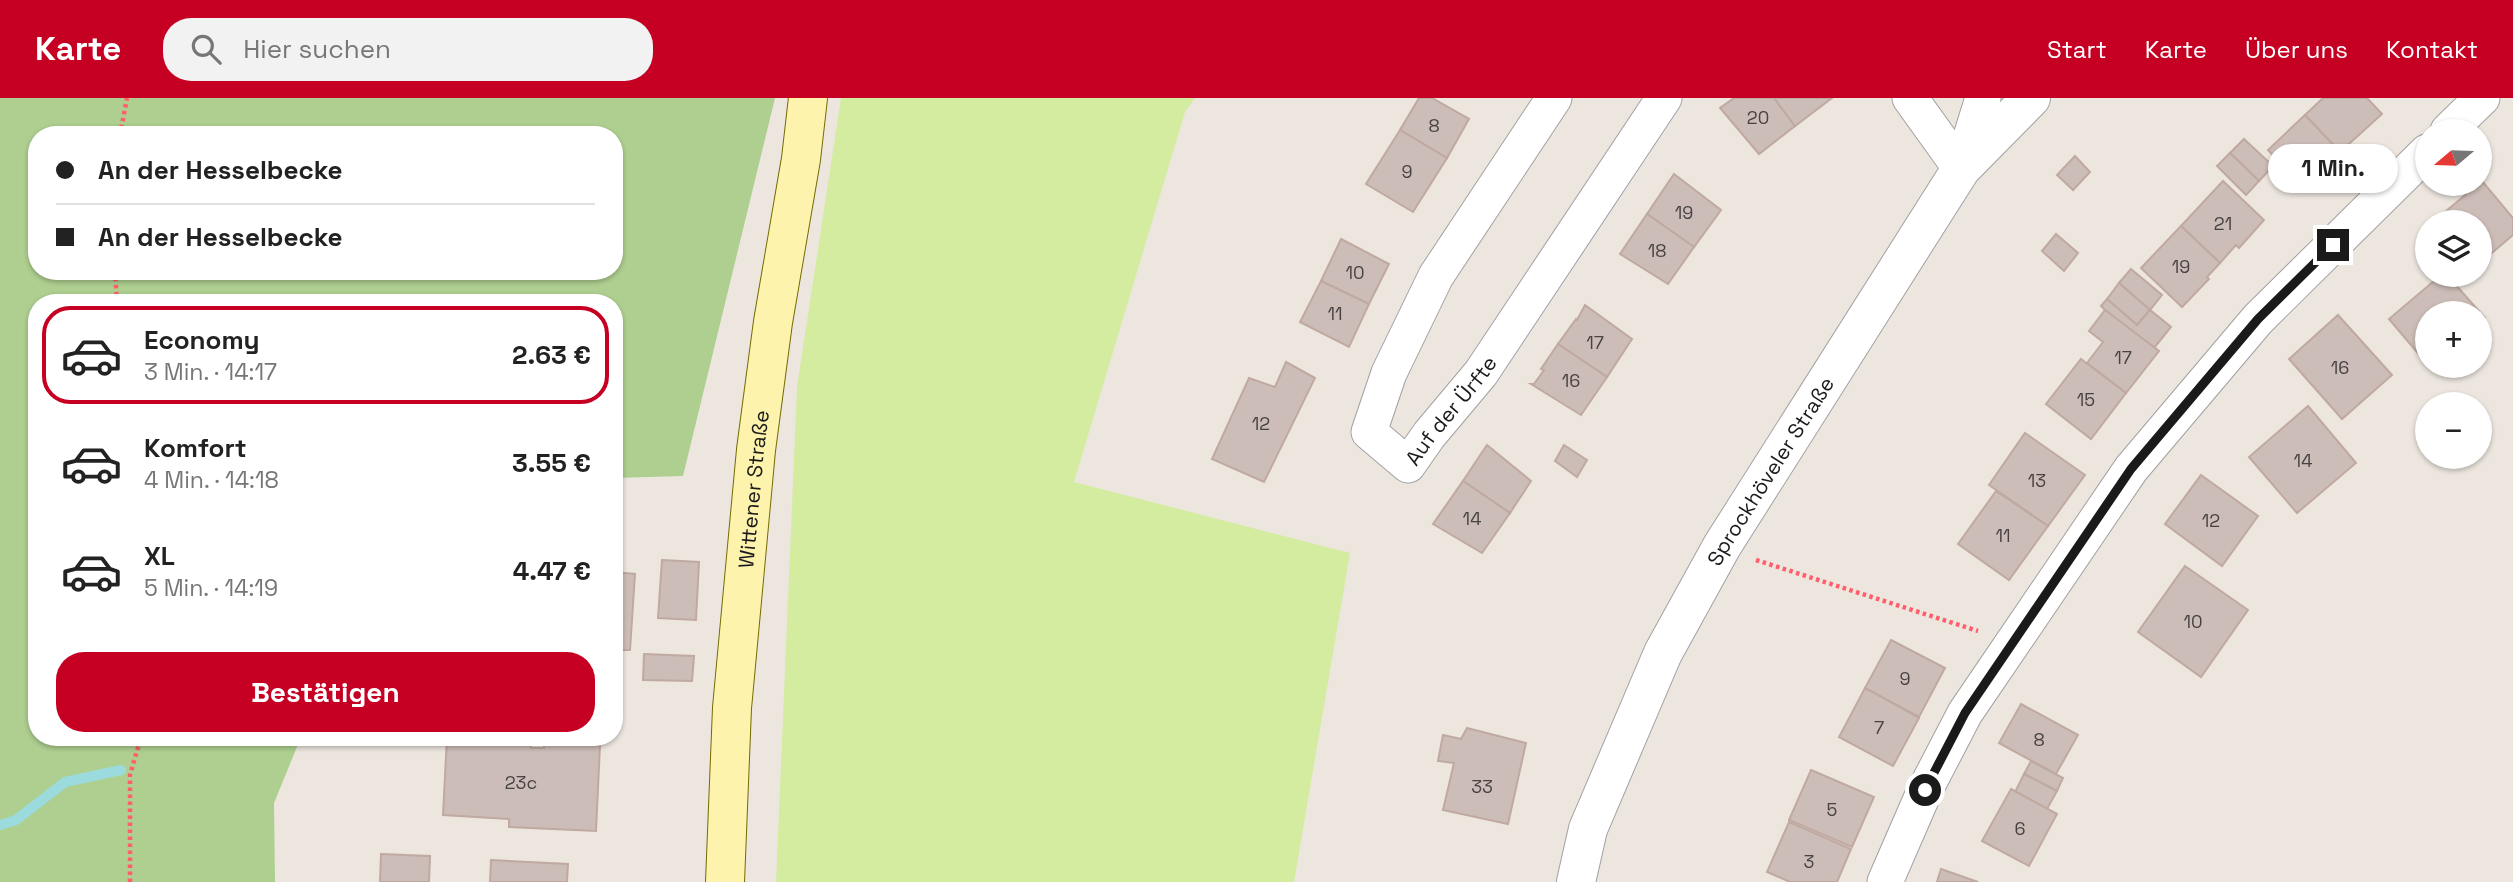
<!DOCTYPE html>
<html lang="de">
<meta charset="utf-8">
<style>
:root{--surface:#fff;--page:#f2f2f2;--text:#222;--muted:#767676;--line:#e0e0e0;--accent:#c50023}
body{margin:0;font-family:"Space Grotesk",sans-serif;background:var(--page);color:var(--text);height:100vh;display:flex;flex-direction:column;font-size:26px;white-space:nowrap}
*{box-sizing:border-box;margin:0}
p{font-size:23px;color:var(--muted)}
.icon{flex:none;width:38px;height:38px;fill:none;stroke:currentColor;stroke-width:2;stroke-linecap:round;stroke-linejoin:round}
.map{position:relative;flex:1;overflow:hidden}
.sheet{position:absolute;left:28px;top:196px;width:595px;height:452px;display:flex;flex-direction:column;background:var(--surface);border-radius:28px;box-shadow:0 2px 5px #0004}
.sheet>*{flex:none}
.guide{position:absolute;left:28px;top:28px;width:595px;height:154px;border-radius:28px;box-shadow:0 2px 5px #0004;display:grid;align-content:center;height:154px;padding:0 28px;background:var(--surface)}
.needle{width:46px;rotate:251deg}
.controls{position:absolute;left:2415px;top:21px;display:grid;gap:14px}
.controls a{display:grid;place-items:center;width:77px;height:77px;border-radius:50%;background:var(--surface);box-shadow:0 2px 5px #0004;font-size:35px}
.end{position:absolute;width:32px;height:32px;margin:-16px;border:9px solid #1a1a1a;background:#fff;box-shadow:0 0 0 4px #fff}
.from{border-radius:50%}
.bubble{position:absolute;height:49px;border-radius:24px;background:var(--surface);box-shadow:0 2px 5px #0004;font-size:23px;font-weight:600;line-height:49px;text-align:center}
.guide b{display:flex;align-items:center;gap:24px;height:66px;font-size:26px}
.guide b+b{border-top:2px solid var(--line)}
.guide i{width:18px;height:18px;background:var(--text)}
ul{padding:12px 0 0;list-style:none}
li{display:flex;align-items:center;gap:21px;height:98px;margin:0 14px 10px;padding:0 14px;border:4px solid transparent;border-radius:28px}
li div{flex:1}
li b{display:block;font-size:26px}
li em{font-style:normal;font-weight:600}
li.current{border-color:var(--accent)}
li>.icon{width:63px;height:63px;stroke-width:1.5}
.button{display:flex;gap:14px;margin-top:auto;padding:14px 28px}
.button a{flex:1;height:80px;border-radius:28px;background:var(--accent);color:#fff;font-size:28px;font-weight:600;line-height:80px;text-align:center}
header{display:flex;align-items:center;gap:42px;box-sizing:border-box;height:98px;padding:0 35px;background:var(--accent);color:#fff}
header strong{font-size:33px}
nav{display:flex;gap:38px;margin-inline-start:auto;font-size:24px}
.search{width:490px;height:63px;background:var(--page);display:flex;align-items:center;gap:18px;box-sizing:border-box;padding:0 24px;border-radius:28px;color:var(--muted);font-size:26px}
.map>svg:first-child{display:block}
.grass{fill:#d3eca0}
.forest{fill:#aecf90;fill-rule:evenodd}
.lines{fill:none;stroke-linecap:round;stroke-linejoin:round}
.stream{stroke:#9bdbde;stroke-width:10}
.building{fill:#cdbdb8;stroke:#bfa9a0;stroke-width:2}
.minor-casing{stroke:#a1a1a1;stroke-width:37}
.tertiary-casing{stroke:#a1a1a1;stroke-width:40}
.secondary-casing{stroke:#736b00;stroke-width:40}
.path{stroke:#ff5e6a;stroke-width:4.5;stroke-dasharray:3.5 3.5;stroke-linecap:butt}
.minor{stroke:#fff;stroke-width:35}
.tertiary{stroke:#fff;stroke-width:38}
.secondary{stroke:#fdf3ad;stroke-width:38}
.route{stroke:#1a1a1a;stroke-width:9}
.labels{text-anchor:middle;dominant-baseline:central;stroke-width:5;stroke-linejoin:round;paint-order:stroke}
.number-label{font-size:18px;fill:#474342}
.street-label{font-size:21px;fill:#1a1a1a;stroke:#fff}
</style>
<header>
<strong>Karte</strong>
<div class="search"><svg class="icon" aria-label="search" viewBox="0 0 24 24"><circle cx="10" cy="10" r="6"/><path d="M15 15l6 6"/></svg>Hier suchen</div>
<nav><a>Start</a><a>Karte</a><a>Über uns</a><a>Kontakt</a></nav>
</header>
<div class="map">
<svg width="2513" height="784" viewBox="0 0 2513 784">
<rect width="100%" height="100%" fill="#ede6df"/>
<path class="grass" d="M841,0h354l-10,14 -111,370 276,71 -56,329h-518l21,-495z"/>
<path class="forest" d="M0,0h775l-92,378 -69,2v-175h-577v434h264l-27,66 1,79h-275zM37,37h577v136h-577z"/>
<g class="lines">
<path class="stream" d="M0,727l16,-5 49,-38 56,-12"/>
</g>
<g class="building">
<path d="M1419,0h13l37,21 -22,39 -47,-28z"/>
<path d="M1734,0h40l21,28 -36,28 -39,-46z"/>
<path d="M1774,0h58l-37,28z"/>
<path d="M2323,0h44l15,16 -42,38 -35,-37z"/>
<path d="M2305,17l35,37 -38,35 -34,-37z"/>
<path d="M1400,32l47,28 -34,54 -47,-28z"/>
<path d="M2244,41l29,27 -14,15 -29,-28z"/>
<path d="M2230,55l29,28 -13,14 -29,-29z"/>
<path d="M2075,58l15,16 -17,18 -16,-15z"/>
<path d="M1674,76l47,36 -27,37 -47,-33z"/>
<path d="M2223,83l41,39 -25,28 -3,-3 -16,18 -39,-37z"/>
<path d="M2482,83l31,37v17l-33,28v-41h-47z"/>
<path d="M1647,116l47,33 -26,37 -48,-30z"/>
<path d="M2181,128l39,37 -13,14 2,2 -27,28 -41,-39z"/>
<path d="M2056,136l22,19 -14,18 -22,-20z"/>
<path d="M1341,141l48,25 -20,40 -48,-23z"/>
<path d="M2131,171l31,26 -12,15 -31,-27z"/>
<path d="M2441,177h6l38,43 -5,5v-10h-53v51l-38,-45z"/>
<path d="M1321,183l48,23 -20,43 -49,-25z"/>
<path d="M2119,185l31,27 -13,15 -30,-26z"/>
<path d="M2107,201l30,26 13,-15 21,17 -17,21 -49,-38 -4,-4z"/>
<path d="M1585,207l47,34 -25,38 -49,-33 18,-25 1,1z"/>
<path d="M2105,212l54,41 -33,42 -39,-30 16,-21 -14,-11z"/>
<path d="M2338,217l54,60 -50,44 -53,-60z"/>
<path d="M1558,246l49,33 -26,38 -50,-31h3l10,-14 -3,-1z"/>
<path d="M2081,261l45,34 -35,46 -45,-35z"/>
<path d="M1286,264l29,16 -51,104 -52,-23 37,-81 26,9z"/>
<path d="M2308,308l48,57 -59,50 -48,-56z"/>
<path d="M2025,335l60,42 -37,51 -59,-41z"/>
<path d="M1487,347l44,36 -21,32 -47,-32z"/>
<path d="M1564,347l23,15 -10,17 -22,-16z"/>
<path d="M2201,377l57,41 -36,50 -57,-42z"/>
<path d="M1463,383l47,32 -28,40 -49,-29z"/>
<path d="M1996,393l52,35 -39,54 -51,-36z"/>
<path d="M662,462l37,2 -3,58 -38,-2z"/>
<path d="M2185,468l63,44 -47,67 -63,-45z"/>
<path d="M614,474l21,2 -5,76h-16z"/>
<path d="M1891,542l54,28 -26,49 -54,-29z"/>
<path d="M644,556l50,2 -2,25 -49,-1z"/>
<path d="M1865,590l54,30 -26,48 -54,-29z"/>
<path d="M2021,606l57,31 -22,39 -57,-31z"/>
<path d="M1467,630l59,15 -18,81 -65,-14 11,-47 -16,-2 5,-26 18,4z"/>
<path d="M447,639h85l-1,11h13v-6l56,3 -4,86 -87,-4v-8l-66,-4z"/>
<path d="M2031,663l32,17 -6,13 -33,-17z"/>
<path d="M1811,672l63,27 -22,50 -63,-27z"/>
<path d="M2024,676l33,17 -10,18 -32,-17z"/>
<path d="M2011,691l46,25 -28,52 -47,-25z"/>
<path d="M1789,724l62,27 -14,33h-47l-23,-10z"/>
<path d="M381,756l49,2 -1,26h-49z"/>
<path d="M491,762l77,4 -1,18h-77z"/>
<path d="M1941,771l37,13h-41z"/>
</g>
<g class="lines">
<defs>
<g id="minor">
<path id="s1" d="M1554,0l-118,178 -47,97 -20,59 39,33 21,-30 52,-62 183,-275"/>
<path d="M1910,0l51,71"/>
<path d="M2448,33l34,-33"/>
<path d="M1961,71l22,-71"/>
<path d="M1885,784l40,-92 40,-77 166,-244 127,-150 169,-167"/>
</g>
<g id="tertiary">
<path id="s2" d="M1576,784l12,-53 75,-176 59,-107 239,-377 70,-71"/>
</g>
<g id="secondary">
<path id="s3" d="M725,784l7,-174 24,-258 17,-128 28,-163 7,-61"/>
</g>
</defs>
<use href="#minor" class="minor-casing"/>
<use href="#tertiary" class="tertiary-casing"/>
<use href="#secondary" class="secondary-casing"/>
<g class="path">
<path d="M120,37l7,-37"/>
<path d="M115,173l2,32"/>
<path d="M1756,462l222,71"/>
<path d="M130,784v-107l11,-38"/>
</g>
<use href="#minor" class="minor"/>
<use href="#tertiary" class="tertiary"/>
<use href="#secondary" class="secondary"/>
</g>
<g class="lines">
<path class="route" d="M1925,692l40,-77 166,-244 127,-150 75,-74"/>
</g>
<g class="labels">
<g class="number-label">
<text x="1758" y="19">20</text>
<text x="1434" y="27">8</text>
<text x="1407" y="73">9</text>
<text x="1684" y="114">19</text>
<text x="2223" y="125">21</text>
<text x="1657" y="152">18</text>
<text x="2181" y="168">19</text>
<text x="1355" y="174">10</text>
<text x="1335" y="215">11</text>
<text x="1595" y="244">17</text>
<text x="2123" y="259">17</text>
<text x="2340" y="269">16</text>
<text x="1571" y="282">16</text>
<text x="2086" y="301">15</text>
<text x="1261" y="325">12</text>
<text x="2303" y="362">14</text>
<text x="2037" y="382">13</text>
<text x="1472" y="420">14</text>
<text x="2211" y="422">12</text>
<text x="2003" y="437">11</text>
<text x="2193" y="523">10</text>
<text x="1905" y="580">9</text>
<text x="1879" y="629">7</text>
<text x="2039" y="641">8</text>
<text x="521" y="684">23c</text>
<text x="1482" y="688">33</text>
<text x="1832" y="711">5</text>
<text x="2020" y="730">6</text>
<text x="1809" y="763">3</text>
</g>
<g class="street-label">
<text stroke="none"><textPath href="#s1" startOffset="504">Auf der Ürfte</textPath></text>
<text stroke="none"><textPath href="#s2" startOffset="457">Sprockhöveler Straße</textPath></text>
<text stroke="none"><textPath href="#s3" startOffset="394">Wittener Straße</textPath></text>
</g>
</g>
</svg>
<div class="controls">
<a><svg class="needle" viewBox="-14 -14 28 28"><path d="M0-13l5 13h-10z" fill="#e53935"/><path d="M0 13l5-13h-10z" fill="#767676"/></svg></a>
<a><svg class="icon" aria-label="layers" viewBox="0 0 24 24"><path d="M12 4l9 5-9 5-9-5zM3 14l9 5 9-5"/></svg></a>
<a>+</a>
<a>−</a>
</div>
<i class="end from" style="left:1925px;top:692px"></i>
<i class="end" style="left:2333px;top:147px"></i>
<div class="bubble" style="left:2268px;top:46px;width:130px">1 Min.</div>
<div class="guide">
<b><i class="from"></i>An der Hesselbecke</b>
<b><i></i>An der Hesselbecke</b>
</div>
<section class="sheet">
<ul>
<li class="current"><svg class="icon" aria-label="car" viewBox="0 0 24 24"><path d="M5 17H2v-5l4-1 3-4h7l3 4 3 1v5h-3M9 17h6M6 11h13"/><circle cx="7" cy="17" r="2"/><circle cx="17" cy="17" r="2"/></svg><div><b>Economy</b><p>3 Min. · 14:17</p></div><em>2.63 €</em></li>
<li><svg class="icon" aria-label="car" viewBox="0 0 24 24"><path d="M5 17H2v-5l4-1 3-4h7l3 4 3 1v5h-3M9 17h6M6 11h13"/><circle cx="7" cy="17" r="2"/><circle cx="17" cy="17" r="2"/></svg><div><b>Komfort</b><p>4 Min. · 14:18</p></div><em>3.55 €</em></li>
<li><svg class="icon" aria-label="car" viewBox="0 0 24 24"><path d="M5 17H2v-5l4-1 3-4h7l3 4 3 1v5h-3M9 17h6M6 11h13"/><circle cx="7" cy="17" r="2"/><circle cx="17" cy="17" r="2"/></svg><div><b>XL</b><p>5 Min. · 14:19</p></div><em>4.47 €</em></li>
</ul>
<div class="button"><a>Bestätigen</a></div>
</section>
</div>
